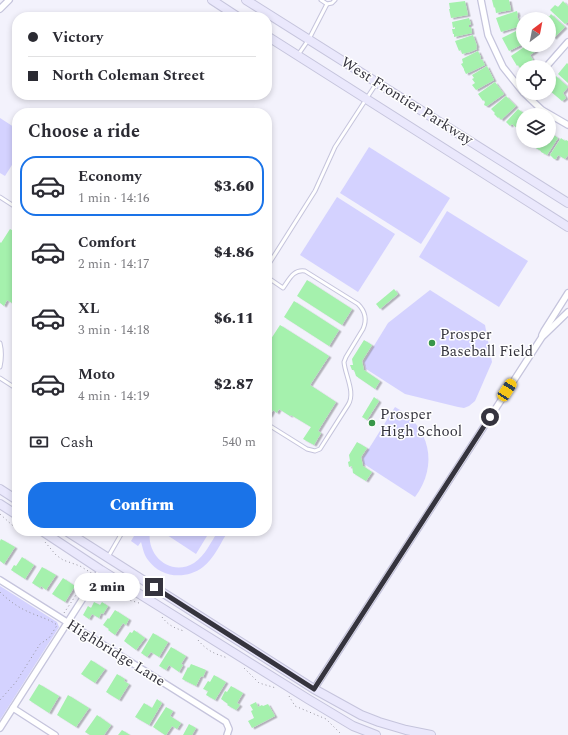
<!DOCTYPE html>
<meta charset="utf-8">
<style>
:root{--surface:#fff;--page:#f7f7f7;--text:#2b2b33;--muted:#7c7c81;--line:#e1e1e2;--accent:#1a73e8}
body{margin:0;font-family:Spectral,serif;background:var(--page);color:var(--text);height:100vh;display:flex;flex-direction:column;font-size:15px;white-space:nowrap}
*{box-sizing:border-box;margin:0}
p{font-size:13px;color:var(--muted)}
.icon{flex:none;width:22px;height:22px;fill:none;stroke:currentColor;stroke-width:2;stroke-linecap:round;stroke-linejoin:round}
.map{position:relative;flex:1;overflow:hidden}
.sheet{position:absolute;left:12px;top:108px;width:260px;height:428px;display:flex;flex-direction:column;background:var(--surface);border-radius:16px;box-shadow:0 2px 6px #0003}
.sheet>*{flex:none}
.top-card{position:absolute;left:12px;top:12px;width:260px;height:88px;border-radius:16px;box-shadow:0 2px 6px #0003;display:grid;align-content:center;height:88px;padding:0 16px;background:var(--surface)}
.needle{width:26px;rotate:32deg}
.fabs{position:absolute;left:516px;top:12px;display:grid;gap:8px}
.fabs a{display:grid;place-items:center;width:40px;height:40px;border-radius:50%;background:var(--surface);box-shadow:0 2px 6px #0003;font-size:20px}
.end{position:absolute;width:18px;height:18px;margin:-9px;border:5px solid #35343e;background:#fff;box-shadow:0 0 0 2px #fff}
.from{border-radius:50%}
.bubble{position:absolute;height:28px;border-radius:14px;background:var(--surface);box-shadow:0 2px 6px #0003;font-size:13px;font-weight:800;line-height:28px;text-align:center}
.car{position:absolute;width:12px;height:24px;margin:-12px -6px;border-radius:5px;box-shadow:0 0 3px 1px #0007;background:linear-gradient(#f5c518 24%,#345 0 40%,#f5c518 0 76%,#345 0 86%,#f5c518 0)}
.top-card b{display:flex;align-items:center;gap:14px;height:38px;font-size:15px}
.top-card b+b{border-top:1px solid var(--line)}
.top-card i{width:10px;height:10px;background:var(--text)}
ul{padding:0;list-style:none}
li{display:flex;align-items:center;gap:12px;height:60px;margin:0 8px 6px;padding:0 8px;border:2px solid transparent;border-radius:16px}
li div{flex:1}
li b{display:block;font-size:15px}
li em{font-style:normal;font-weight:800}
li.on{border-color:var(--accent)}
li>.icon{width:36px;height:36px;stroke-width:1.5}
h2{padding:0 16px;font-size:18px;line-height:48px}
.pay{display:flex;align-items:center;gap:10px;height:44px;padding:0 16px;font-size:15px}
.pay p{margin-inline-start:auto}
.button{display:flex;gap:8px;margin-top:auto;padding:8px 16px}
.button a{flex:1;height:46px;border-radius:16px;background:var(--accent);color:#fff;font-size:16px;font-weight:800;line-height:46px;text-align:center}
.map>svg:first-child{display:block}
.green{fill:#d4d2ff}
.building{fill:#a5f1ad;filter:url(#shadow)}
.lines{fill:none;stroke-linecap:round;stroke-linejoin:round}
.lane-casing{stroke:#c5c4dc;stroke-width:5}
.street-casing{stroke:#c5c4dc;stroke-width:8}
.secondary-casing{stroke:#c5c4dc;stroke-width:10}
.path{stroke:#96959f;stroke-width:1;stroke-dasharray:1 3;stroke-linecap:butt}
.lane{stroke:#fff;stroke-width:3}
.street{stroke:#fff;stroke-width:5.5}
.secondary{stroke:#eae8fc;stroke-width:8}
.route{stroke:#35343e;stroke-width:5}
.poi-dot{fill:#379649;stroke:#fff;stroke-width:1.5}
.labels{text-anchor:middle;dominant-baseline:central;stroke-width:3;stroke-linejoin:round;paint-order:stroke}
.street-label{font-size:15px;fill:#35343e;stroke:#fff}
.poi-label{font-size:15px;fill:#35343e;stroke:#fff;text-anchor:start}
</style>
<div class="map">
<svg width="568" height="735" viewBox="0 0 568 735">
<defs>
<filter id="shadow"><feDropShadow dx="2.5" dy="1.5" stdDeviation="0" flood-color="#0004"/></filter>
</defs>
<rect width="100%" height="100%" fill="#f3f2fc"/>
<g class="green">
<path d="M0,118l17,11v28l-12,19 -5,-3z"/>
<path d="M369,147l81,51 -29,46 -81,-51z"/>
<path d="M337,197l58,37 -37,58 -58,-37z"/>
<path d="M447,211l81,50 -29,46 -80,-50z"/>
<path d="M430,290l55,35 7,37 -17,39 -6,5 -5,2 -6,-1 -53,-13 -39,-25 -2,-7 24,-39z"/>
<path d="M395,407c35,19 44,58 20,90l-51,-33 -1,-6z"/>
<path d="M137,531h13c-4,25 21,46 44,32 11,-7 17,-21 24,-32h10c-6,10 -15,29 -25,36 -17,13 -42,11 -55,-7 -4,-5 -5,-11 -7,-18l-3,4 -7,-5z"/>
<path d="M161,531h49l-14,23z"/>
<path d="M0,586l57,36 2,5 -59,93z"/>
</g>
<g class="building">
<path d="M492,0h17l2,10 -15,3 -1,-6 -1,1z"/>
<path d="M465,1l3,14 -17,3 -2,-9h1l-1,-6z"/>
<path d="M563,1l5,5v16l-3,2 -15,-14 5,-5 3,2z"/>
<path d="M517,11l1,4 -1,1 4,10 -20,6 -5,-14z"/>
<path d="M551,14l14,13 -11,11 -5,-5v-14h-5l3,-4 2,2z"/>
<path d="M469,18l2,6 -2,1v2h2l1,6 -18,4v-3h-1l-1,-5h3v-2l-2,1 -1,-6z"/>
<path d="M522,28l1,3v13l-14,7 -7,-13z"/>
<path d="M473,35l4,11 -1,1 1,2 -7,3 -8,2 -1,-4 -2,1 -4,-10z"/>
<path d="M527,45l3,4 3,-2 3,4 -6,4 3,5 -13,8 -2,-3 -1,1 -6,-10z"/>
<path d="M478,51l3,6 -1,1 1,2 1,-1 3,6 -19,9 -2,-4v-1l-3,-5 2,-1 -1,-4z"/>
<path d="M567,63l1,1v19l-10,-9z"/>
<path d="M487,66l7,14 -18,10 -4,-5 3,-2 -3,-4 2,-1 -2,-3z"/>
<path d="M556,76l12,11 -5,6 3,5 -4,3 -13,-11v-5l1,-2h-1z"/>
<path d="M495,82l9,12 -17,12h-1l-2,-1 1,-3 -1,-2 -1,1 -5,-7z"/>
<path d="M506,96l10,10 -15,14 -2,-3 -1,1 -4,-4 1,-1 -4,-4z"/>
<path d="M518,109l8,6h-3v10l-4,5 -7,-6 -2,2 -4,-4z"/>
<path d="M549,131l2,1v1l7,5 -11,17 -6,-3v-1l-7,-4 4,-6h11z"/>
<path d="M561,138l4,3 1,-1 2,1v14l-3,4 -7,-4 -2,4h-2l-4,-4z"/>
<path d="M10,229l7,4v73l-10,-6 -3,6 -4,-3v-61l1,1z"/>
<path d="M307,280l45,29 -10,16 -45,-29z"/>
<path d="M394,289l4,5 -18,15 -4,-5z"/>
<path d="M294,301l45,29 -10,16 -45,-29z"/>
<path d="M280,325l49,31 -19,29 26,17 -18,29 3,2 -7,12 -11,-6 8,-12 -20,-12 -1,1 -11,-7 -2,4 -4,-3 -3,6 -3,-2v-69z"/>
<path d="M364,340l8,5 -10,16 2,9 16,11 -5,8 -19,-13 -2,-6h-2l-2,-5h3l-1,-6z"/>
<path d="M374,397l5,4 -12,19 -5,-3z"/>
<path d="M357,442l10,6 -6,9 2,9 9,6 -6,9 -13,-8 -1,-7 -3,1 -1,-5 2,-1 -1,-6z"/>
<path d="M1,539l14,8 -11,17 -4,-3v-20z"/>
<path d="M22,557l12,8 -9,14 -14,-9 3,-5 2,1z"/>
<path d="M42,567l14,8 -10,15 -5,-4 -1,2 -8,-5z"/>
<path d="M63,578l12,8 -10,16 -13,-8z"/>
<path d="M94,602l6,3 2,-3 6,4 -5,8 -2,-1 -2,5 -7,-4 -3,5 -6,-4 5,-9 3,2z"/>
<path d="M115,610l14,9 -3,6 -3,-2 -8,12 -7,-5 1,-1 -6,-4 5,-7 1,1z"/>
<path d="M134,630l11,8 -9,12 -12,-9 6,-9 2,1z"/>
<path d="M153,633l15,9 -9,15 -8,-5 -4,5 -6,-4z"/>
<path d="M171,647l15,9 -5,8 2,1 -4,7 -10,-7 -3,5 -7,-4z"/>
<path d="M91,660l14,9 -10,14 -14,-9z"/>
<path d="M191,664l15,6 -3,7 -2,-1 -5,10 -14,-7 6,-12 1,1z"/>
<path d="M117,674l8,5 -1,2 5,3 -10,16 -13,-8z"/>
<path d="M214,675l12,7 -11,18 -9,-5 2,-4 -5,-2 5,-8 2,1z"/>
<path d="M39,684l20,12 -10,17 -20,-13z"/>
<path d="M231,686l12,7 -6,10 3,2 -4,5 -9,-5 1,-1 -7,-5 4,-8 2,1z"/>
<path d="M68,695l21,13 -13,19 -19,-12z"/>
<path d="M157,699l5,4 -13,22 -14,-8 9,-14 8,5z"/>
<path d="M256,702l2,5 4,-2 1,1 5,-2 7,12 -23,12 -4,-7 6,-3 -3,-7 2,-1 -3,-5z"/>
<path d="M166,707l7,4 -3,5 11,7 -4,6 -5,-3 -6,9h-1l-12,-8z"/>
<path d="M97,715l14,10 -7,10h-14l-5,-3z"/>
<path d="M189,724l7,4 -4,7h-9z"/>
<path d="M122,730l8,5h-12z"/>
</g>
<g class="lines">
<defs>
<g id="lane">
<path d="M321,0l6,4 5,-1 3,-3"/>
<path d="M298,55l11,-16 18,-35"/>
<path d="M0,197l17,11"/>
<path d="M267,267l48,-76 20,-44 41,-63"/>
<path d="M267,277l16,11c6,-8 10,-19 22,-17l53,33c7,7 9,16 5,25l-17,28 -2,5c1,13 12,31 4,43l-28,44 -5,2 -8,-2 -40,-25"/>
<path d="M0,343c2,8 2,15 0,24"/>
<path d="M0,378l17,11"/>
<path d="M108,557l15,-26"/>
</g>
<g id="street">
<path d="M481,0l7,35 15,32 20,25"/>
<path d="M0,9l9,-9"/>
<path d="M546,67l22,-25"/>
<path d="M524,93l18,17 26,15"/>
<path d="M542,335l2,-4 24,-38"/>
<path d="M0,580l226,142 3,7 -2,6"/>
<path d="M314,689l228,-352 26,-25"/>
<path d="M13,708l42,27"/>
<path d="M0,728l101,-158"/>
</g>
<g id="secondary">
<path d="M212,0l26,17"/>
<path d="M246,0l322,203"/>
<path d="M267,36l301,191"/>
<path d="M0,489l17,11"/>
<path d="M0,504l17,11"/>
<path d="M42,531l59,39 207,129 45,27 23,9"/>
<path d="M66,531l248,158 47,26 18,7 27,8 25,5"/>
</g>
</defs>
<use href="#lane" class="lane-casing"/>
<use href="#street" class="street-casing"/>
<use href="#secondary" class="secondary-casing"/>
<g class="path">
<path d="M0,514l12,11 5,2"/>
<path d="M30,531l5,2"/>
<path d="M45,542l11,13 7,5 17,6 13,8"/>
<path d="M0,592c9,9 19,16 31,21 9,4 18,6 26,12l-1,2 -7,11 -9,6 -24,38 -16,18"/>
<path d="M122,592l7,8 10,3"/>
<path d="M64,613l20,-30 5,-10"/>
<path d="M162,617c6,8 12,11 22,14"/>
<path d="M198,640c9,11 17,14 30,18"/>
<path d="M244,668l15,15 17,5"/>
<path d="M289,696l6,10 31,13 16,16"/>
</g>
<use href="#lane" class="lane"/>
<use href="#street" class="street"/>
<use href="#secondary" class="secondary"/>
</g>
<g class="lines">
<path class="route" d="M154,587l160,102 176,-272"/>
</g>
<g class="poi-dot">
<circle cx="432" cy="343" r="4"/>
<circle cx="372" cy="423" r="4"/>
</g>
<g class="labels">
<g class="street-label">
<text transform="translate(407 101) rotate(32)">West Frontier Parkway</text>
<text transform="translate(116 653) rotate(32)">Highbridge Lane</text>
</g>
<g class="poi-label">
<text x="440" y="334">Prosper<tspan x="440" dy="17">Baseball Field</tspan></text>
<text x="380" y="414">Prosper<tspan x="380" dy="17">High School</tspan></text>
</g>
</g>
</svg>
<div class="fabs">
<a><svg class="needle" viewBox="-14 -14 28 28"><path d="M0-13l5 13h-10z" fill="#e53935"/><path d="M0 13l5-13h-10z" fill="#7c7c81"/></svg></a>
<a><svg class="icon" aria-label="locate" viewBox="0 0 24 24"><circle cx="12" cy="12" r="6"/><path d="M12 2v4M12 18v4M2 12h4M18 12h4"/></svg></a>
<a><svg class="icon" aria-label="layers" viewBox="0 0 24 24"><path d="M12 4l9 5-9 5-9-5zM3 14l9 5 9-5"/></svg></a>
</div>
<i class="end from" style="left:490px;top:417px"></i>
<i class="end" style="left:154px;top:587px"></i>
<div class="bubble" style="left:74px;top:573px;width:66px">2 min</div>
<i class="car" style="left:507px;top:390px;rotate:33deg"></i>
<div class="top-card">
<b><i class="from"></i>Victory</b>
<b><i></i>North Coleman Street</b>
</div>
<section class="sheet">
<h2>Choose a ride</h2>
<ul>
<li class="on"><svg class="icon" aria-label="car" viewBox="0 0 24 24"><path d="M5 17H2v-5l4-1 3-4h7l3 4 3 1v5h-3M9 17h6M6 11h13"/><circle cx="7" cy="17" r="2"/><circle cx="17" cy="17" r="2"/></svg><div><b>Economy</b><p>1 min · 14:16</p></div><em>$3.60</em></li>
<li><svg class="icon" aria-label="car" viewBox="0 0 24 24"><path d="M5 17H2v-5l4-1 3-4h7l3 4 3 1v5h-3M9 17h6M6 11h13"/><circle cx="7" cy="17" r="2"/><circle cx="17" cy="17" r="2"/></svg><div><b>Comfort</b><p>2 min · 14:17</p></div><em>$4.86</em></li>
<li><svg class="icon" aria-label="car" viewBox="0 0 24 24"><path d="M5 17H2v-5l4-1 3-4h7l3 4 3 1v5h-3M9 17h6M6 11h13"/><circle cx="7" cy="17" r="2"/><circle cx="17" cy="17" r="2"/></svg><div><b>XL</b><p>3 min · 14:18</p></div><em>$6.11</em></li>
<li><svg class="icon" aria-label="car" viewBox="0 0 24 24"><path d="M5 17H2v-5l4-1 3-4h7l3 4 3 1v5h-3M9 17h6M6 11h13"/><circle cx="7" cy="17" r="2"/><circle cx="17" cy="17" r="2"/></svg><div><b>Moto</b><p>4 min · 14:19</p></div><em>$2.87</em></li>
</ul>
<div class="pay"><svg class="icon" aria-label="cash" viewBox="0 0 24 24"><path d="M3 7h18v10H3z"/><circle cx="12" cy="12" r="2"/></svg>Cash<p>540 m</p></div>
<div class="button"><a>Confirm</a></div>
</section>
</div>
